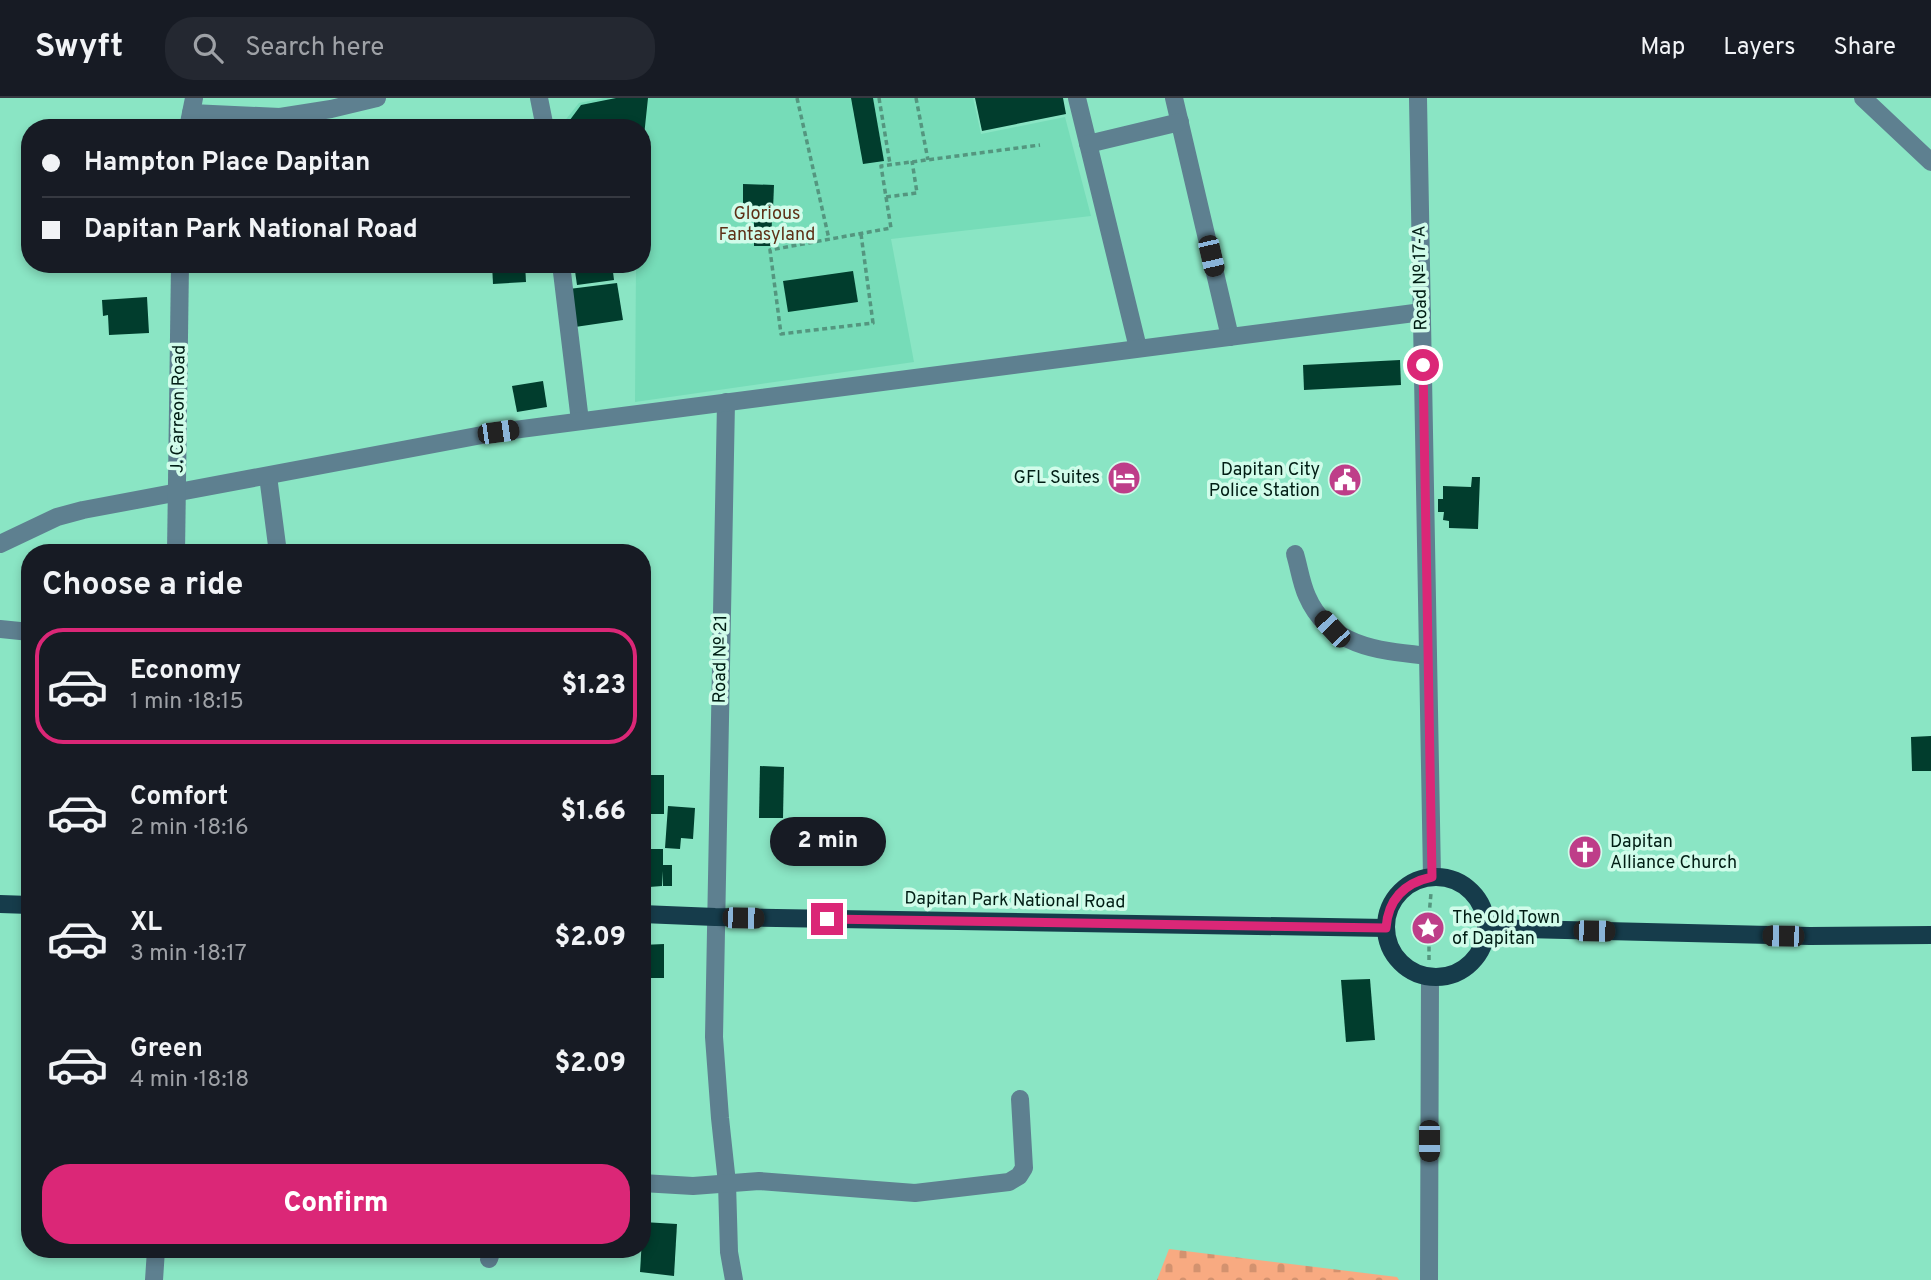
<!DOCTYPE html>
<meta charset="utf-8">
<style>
:root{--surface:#171b24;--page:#242831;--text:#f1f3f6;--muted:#9ea1a6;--line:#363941;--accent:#db2777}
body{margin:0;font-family:Overpass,sans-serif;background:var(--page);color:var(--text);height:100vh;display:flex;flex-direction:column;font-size:26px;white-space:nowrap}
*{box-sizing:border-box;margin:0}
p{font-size:23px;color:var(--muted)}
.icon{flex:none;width:38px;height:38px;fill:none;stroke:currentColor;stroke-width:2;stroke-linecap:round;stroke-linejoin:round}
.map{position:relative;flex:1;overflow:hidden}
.sheet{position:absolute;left:21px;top:446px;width:630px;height:714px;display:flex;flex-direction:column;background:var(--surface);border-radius:28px;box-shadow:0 4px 10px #0003}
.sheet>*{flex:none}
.top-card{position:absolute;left:21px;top:21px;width:630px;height:154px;border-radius:28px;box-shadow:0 4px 10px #0003;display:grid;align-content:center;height:154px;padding:0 21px;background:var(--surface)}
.end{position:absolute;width:32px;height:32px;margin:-16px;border:9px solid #db2777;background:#fff;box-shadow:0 0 0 4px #fff}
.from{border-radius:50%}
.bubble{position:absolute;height:49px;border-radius:24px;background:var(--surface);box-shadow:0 4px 10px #0003;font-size:23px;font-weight:800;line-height:49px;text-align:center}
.car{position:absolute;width:21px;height:42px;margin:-21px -10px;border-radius:9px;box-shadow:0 0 5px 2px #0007;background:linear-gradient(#222 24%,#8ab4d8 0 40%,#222 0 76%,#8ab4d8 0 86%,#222 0)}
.top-card b{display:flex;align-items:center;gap:24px;height:66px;font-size:26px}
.top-card b+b{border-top:2px solid var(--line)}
.top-card i{width:18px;height:18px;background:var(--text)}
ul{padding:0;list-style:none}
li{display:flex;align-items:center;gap:21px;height:116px;margin:0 14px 10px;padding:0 7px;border:4px solid transparent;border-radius:28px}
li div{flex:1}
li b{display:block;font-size:26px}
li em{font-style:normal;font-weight:800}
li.active{border-color:var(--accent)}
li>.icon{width:63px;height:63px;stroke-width:1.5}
h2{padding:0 21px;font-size:32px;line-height:84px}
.action{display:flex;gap:14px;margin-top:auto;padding:14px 21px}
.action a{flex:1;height:80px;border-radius:28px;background:var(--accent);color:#fff;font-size:28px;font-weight:800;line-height:80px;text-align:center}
header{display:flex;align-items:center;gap:42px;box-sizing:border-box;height:98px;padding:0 35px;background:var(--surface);border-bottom:2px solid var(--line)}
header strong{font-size:33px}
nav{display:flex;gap:38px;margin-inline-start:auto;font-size:24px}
.search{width:490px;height:63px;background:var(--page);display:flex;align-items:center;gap:18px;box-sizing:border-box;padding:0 24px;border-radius:28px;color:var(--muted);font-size:26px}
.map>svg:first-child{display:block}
.built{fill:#76dcb8}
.cemetery{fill:url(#cemetery-stones)}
.building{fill:#013d2d}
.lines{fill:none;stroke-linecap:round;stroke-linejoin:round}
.path{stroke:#54967f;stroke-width:3.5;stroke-dasharray:5 3.5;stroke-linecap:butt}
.minor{stroke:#5e8090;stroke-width:18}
.major{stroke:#163c4b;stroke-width:18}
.route{stroke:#db2777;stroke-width:9}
.labels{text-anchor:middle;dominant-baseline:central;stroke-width:7;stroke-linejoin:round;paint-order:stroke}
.park-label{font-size:18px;fill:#5e3016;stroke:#d1fcea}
.street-label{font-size:18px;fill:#011d14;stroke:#d1fcea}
.poi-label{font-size:18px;fill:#011d14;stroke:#d1fcea;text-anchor:end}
</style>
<header>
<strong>Swyft</strong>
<div class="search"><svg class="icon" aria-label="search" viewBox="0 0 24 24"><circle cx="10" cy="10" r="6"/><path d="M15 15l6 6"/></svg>Search here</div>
<nav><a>Map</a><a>Layers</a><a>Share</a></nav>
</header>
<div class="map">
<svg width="1931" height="1182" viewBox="0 0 1931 1182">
<defs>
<pattern id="cemetery-stones" width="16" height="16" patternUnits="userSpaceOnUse" patternTransform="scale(1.75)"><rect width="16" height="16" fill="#f8aa81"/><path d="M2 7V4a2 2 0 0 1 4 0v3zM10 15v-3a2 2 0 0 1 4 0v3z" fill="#d3926f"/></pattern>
</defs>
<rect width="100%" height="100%" fill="#8ae5c4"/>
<path class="built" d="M604,0h369l8,36 84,-17 26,99 -200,23 23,123 -279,40 1,-138h6v-136h-83l20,-25z"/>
<path class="cemetery" d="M1169,1151l228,28 2,3h-242z"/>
<g class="building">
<path d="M616,0h32l-4,38 -2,-1v-7h-78l17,-23z"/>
<path d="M851,0h22l11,63 -21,3z"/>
<path d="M975,0h88l3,16 -84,17z"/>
<path d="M743,86l31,1 -1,25 -30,-1z"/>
<path d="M754,121h18l-1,27h-17z"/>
<path d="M492,166h33l1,18 -33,2z"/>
<path d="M574,166h38l2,16 -37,5z"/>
<path d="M853,173l5,31 -70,10 -5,-31z"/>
<path d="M617,185l6,37 -48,7 -6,-38z"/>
<path d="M147,199l2,36 -40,2 -1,-20 -5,1 -1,-16z"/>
<path d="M1400,262l1,25 -97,5 -1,-25z"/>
<path d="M543,283l4,26 -30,5 -5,-26z"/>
<path d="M1472,379h8l-2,52 -29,-1v-7l-6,-1 1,-8h-6v-13h5v-13l28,1z"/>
<path d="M1931,638v35h-19l-1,-34z"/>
<path d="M760,668l24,1 -1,51h-24z"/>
<rect x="642" y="677" width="22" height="39"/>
<path d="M668,708l27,2 -2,31 -12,-1 -1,11 -15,-1z"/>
<path d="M650,751h13v16h9v21h-9l-1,-15v15l-13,1z"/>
<path d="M664,846v34h-22v-33z"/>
<path d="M1370,881l5,61 -29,2 -5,-62z"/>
<path d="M643,1124l34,2 -3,52 -34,-4z"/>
</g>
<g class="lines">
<g class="path">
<path d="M797,0l32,141"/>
<path d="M879,0l11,66"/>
<path d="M916,0l12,62"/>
<path d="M886,99l31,-4 -5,-32"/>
<path d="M861,136l12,89 -92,11 -11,-84 121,-22 -10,-62 159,-21"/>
<circle cx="1430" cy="829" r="11"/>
<path d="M1429,818l2,-23"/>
<path d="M1429,840v22"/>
</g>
<g class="minor">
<path d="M539,0l6,30"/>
<path d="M1077,0l61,250"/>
<path d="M1174,0l56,239"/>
<path d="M1418,0l14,779"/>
<path d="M1863,0l68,64"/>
<path d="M191,15l89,4 51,-8 46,-11"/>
<path d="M188,30l6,-30"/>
<path d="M1088,46l92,-22"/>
<path d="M561,166l19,157"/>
<path d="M726,304l-12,635 6,81 7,65 2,69 5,28"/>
<path d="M268,378l10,77"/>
<path d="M0,446l57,-27 26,-7 415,-78 924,-120"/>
<path d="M176,455l4,-289"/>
<path d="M1295,456c4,13 6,29 12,42 22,51 73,55 121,60"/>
<path d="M0,531l30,3"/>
<path d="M642,1085l51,3 66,-5 156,12 94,-11 10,-6 5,-8 -4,-69"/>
<path d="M489,1161l3,-9"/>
<path d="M154,1182l2,-30"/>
<path d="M1429,1182l1,-303"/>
</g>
<g class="major">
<circle cx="1436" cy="829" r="50"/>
<path d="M0,806l30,1"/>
<path d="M642,816l73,3 671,11"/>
<path d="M1486,830l324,8 121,-1"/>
</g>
</g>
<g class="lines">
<path class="route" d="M827,821l559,9c2,-28 18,-45 46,-51l-9,-512"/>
</g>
<defs>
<symbol id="hotel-disc" viewBox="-11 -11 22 22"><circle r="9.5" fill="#be3e89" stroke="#d1fcea"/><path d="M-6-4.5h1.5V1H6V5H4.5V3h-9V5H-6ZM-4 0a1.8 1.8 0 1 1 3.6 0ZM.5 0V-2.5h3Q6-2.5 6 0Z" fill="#fff"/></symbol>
<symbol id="civic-disc" viewBox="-11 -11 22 22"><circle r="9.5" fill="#be3e89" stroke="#d1fcea"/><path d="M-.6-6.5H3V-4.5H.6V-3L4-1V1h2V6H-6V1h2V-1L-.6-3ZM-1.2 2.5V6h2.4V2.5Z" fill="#fff"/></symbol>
<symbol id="church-disc" viewBox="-11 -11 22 22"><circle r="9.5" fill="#be3e89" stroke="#d1fcea"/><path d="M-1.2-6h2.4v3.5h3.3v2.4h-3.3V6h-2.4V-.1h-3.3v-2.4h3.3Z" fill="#fff"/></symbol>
<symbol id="sight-disc" viewBox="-11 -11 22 22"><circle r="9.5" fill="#be3e89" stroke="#d1fcea"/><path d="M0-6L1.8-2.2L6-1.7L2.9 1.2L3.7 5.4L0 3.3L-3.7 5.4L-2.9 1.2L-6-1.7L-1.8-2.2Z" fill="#fff"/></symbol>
</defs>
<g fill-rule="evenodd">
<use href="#hotel-disc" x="1105" y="361" width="38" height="38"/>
<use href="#civic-disc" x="1326" y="363" width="38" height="38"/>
<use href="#church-disc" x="1566" y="735" width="38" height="38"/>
<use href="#sight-disc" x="1409" y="811" width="38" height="38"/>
</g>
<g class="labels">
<g class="park-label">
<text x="767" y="116">Glorious<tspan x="767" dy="21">Fantasyland</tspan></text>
</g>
<g class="street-label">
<text transform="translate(1421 180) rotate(-91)">Road № 17-A</text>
<text transform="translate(179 311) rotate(-89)">J. Carreon Road</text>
<text transform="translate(721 561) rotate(-89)">Road № 21</text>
<text transform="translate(1015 803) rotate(1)">Dapitan Park National Road</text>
</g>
<g class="poi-label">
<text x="1320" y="372">Dapitan City<tspan x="1320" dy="21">Police Station</tspan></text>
<text x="1100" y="380">GFL Suites</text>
<text x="1610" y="744" text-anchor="start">Dapitan<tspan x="1610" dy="21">Alliance Church</tspan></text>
<text x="1452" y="820" text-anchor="start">The Old Town<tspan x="1452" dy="21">of Dapitan</tspan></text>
</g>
</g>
</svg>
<i class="end from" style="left:1423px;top:267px"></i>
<i class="end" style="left:827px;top:821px"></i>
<div class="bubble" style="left:770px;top:719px;width:116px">2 min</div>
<i class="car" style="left:1211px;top:158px;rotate:167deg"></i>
<i class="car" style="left:498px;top:334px;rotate:82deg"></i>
<i class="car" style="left:1332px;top:531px;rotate:317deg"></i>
<i class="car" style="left:743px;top:820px;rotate:91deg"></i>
<i class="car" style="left:1594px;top:833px;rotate:91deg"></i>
<i class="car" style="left:1783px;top:838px;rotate:271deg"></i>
<i class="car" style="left:1429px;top:1043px;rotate:180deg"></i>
<div class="top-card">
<b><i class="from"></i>Hampton Place Dapitan</b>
<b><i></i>Dapitan Park National Road</b>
</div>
<section class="sheet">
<h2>Choose a ride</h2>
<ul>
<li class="active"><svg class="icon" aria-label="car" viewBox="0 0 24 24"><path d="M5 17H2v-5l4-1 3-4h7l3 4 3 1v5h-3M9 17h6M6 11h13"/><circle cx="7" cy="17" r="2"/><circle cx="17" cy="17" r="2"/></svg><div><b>Economy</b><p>1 min · 18:15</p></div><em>$1.23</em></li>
<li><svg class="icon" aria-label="car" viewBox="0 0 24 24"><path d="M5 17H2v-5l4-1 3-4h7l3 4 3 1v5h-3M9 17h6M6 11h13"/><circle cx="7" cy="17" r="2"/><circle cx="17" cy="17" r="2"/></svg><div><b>Comfort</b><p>2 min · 18:16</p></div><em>$1.66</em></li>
<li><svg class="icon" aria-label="car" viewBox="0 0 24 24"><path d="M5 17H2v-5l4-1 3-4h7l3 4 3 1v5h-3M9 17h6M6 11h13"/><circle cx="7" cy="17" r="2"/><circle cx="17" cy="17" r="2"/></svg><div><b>XL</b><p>3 min · 18:17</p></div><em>$2.09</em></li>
<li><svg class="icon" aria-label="car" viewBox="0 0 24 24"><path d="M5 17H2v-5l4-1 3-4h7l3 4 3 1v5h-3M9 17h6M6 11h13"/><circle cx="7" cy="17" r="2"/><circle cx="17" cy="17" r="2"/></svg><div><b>Green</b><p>4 min · 18:18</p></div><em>$2.09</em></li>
</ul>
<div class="action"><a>Confirm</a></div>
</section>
</div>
